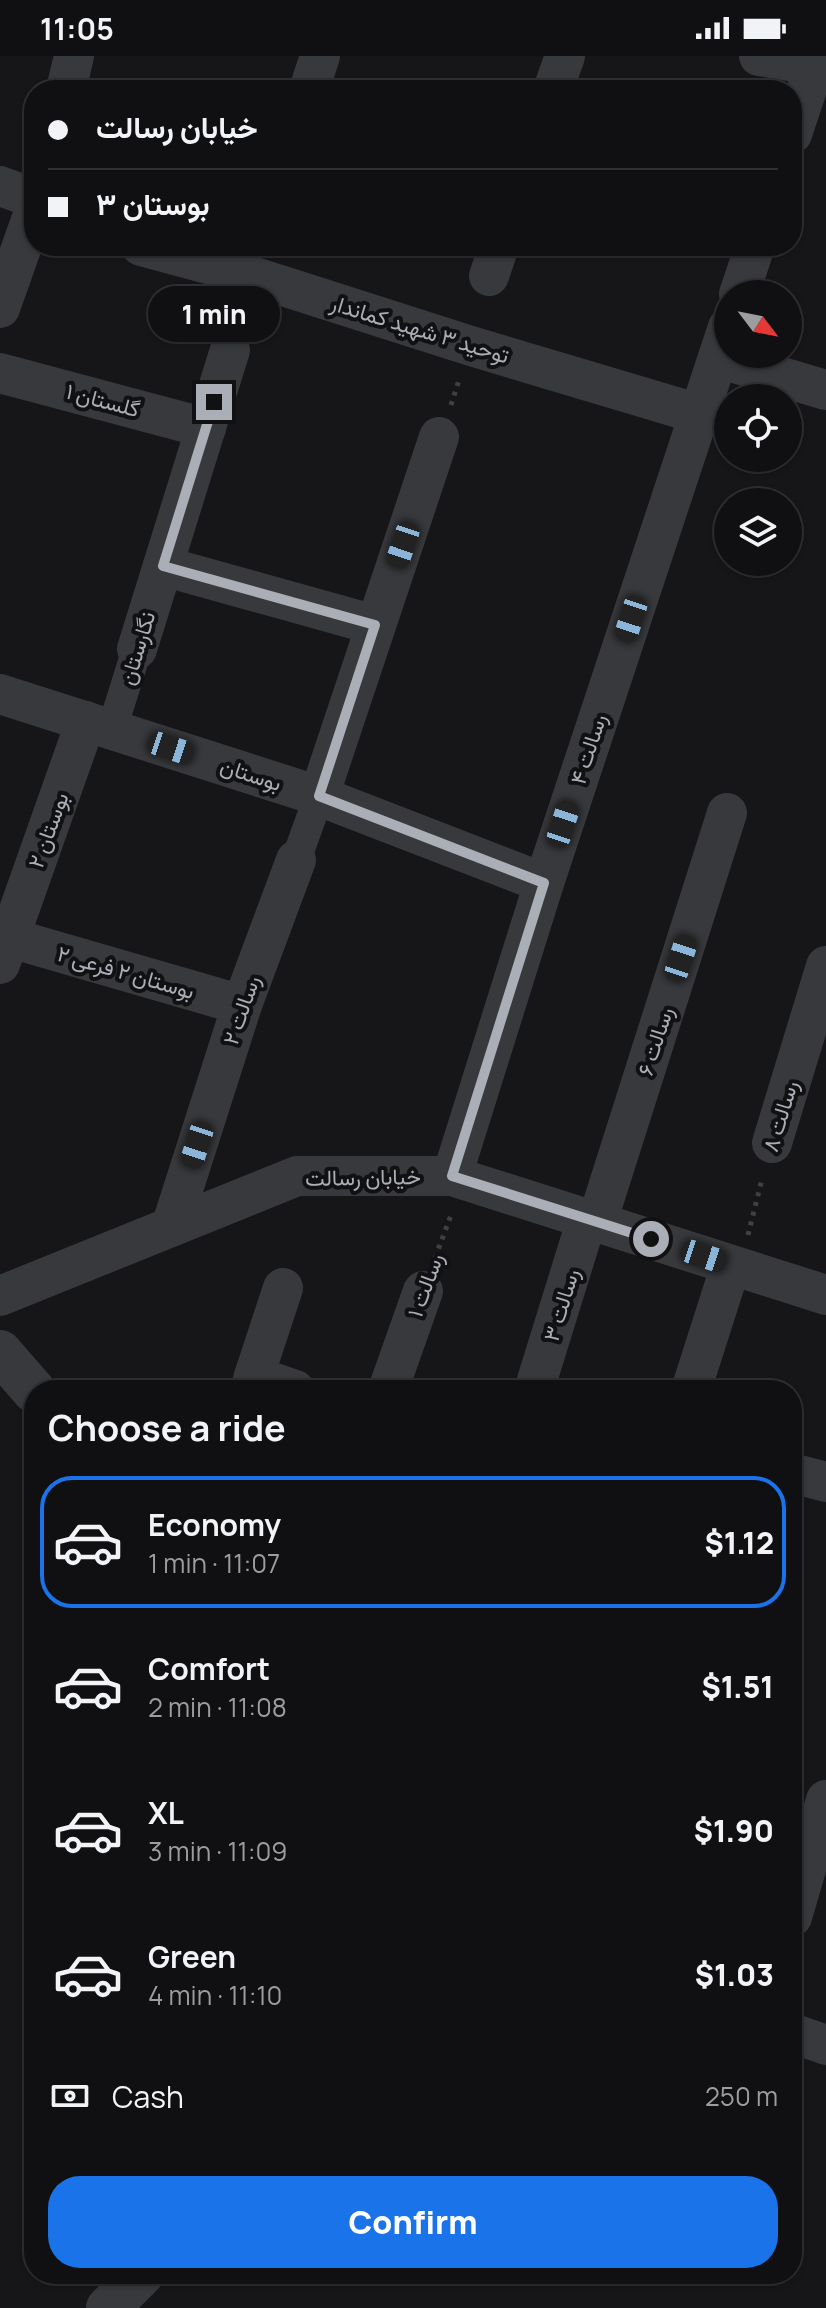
<!DOCTYPE html>
<meta charset="utf-8">
<style>
:root{--surface:#101012;--page:#19191b;--text:#f1f3f6;--muted:#9c9d9f;--line:#303032;--accent:#1a73e8}
body{margin:0;font-family:Manrope,Vazirmatn,sans-serif;background:var(--page);color:var(--text);height:100vh;display:flex;flex-direction:column;font-size:30px;white-space:nowrap}
*{box-sizing:border-box;margin:0}
p{font-size:26px;color:var(--muted)}
.icon{flex:none;width:44px;height:44px;fill:none;stroke:currentColor;stroke-width:2;stroke-linecap:round;stroke-linejoin:round}
.map{position:relative;flex:1;overflow:hidden}
.details{position:absolute;left:24px;top:1324px;width:778px;height:904px;display:flex;flex-direction:column;background:var(--surface);border-radius:32px;box-shadow:0 2px 6px #0004,0 0 0 2px var(--line)}
.details>*{flex:none}
.guide{position:absolute;left:24px;top:24px;width:778px;height:176px;border-radius:32px;box-shadow:0 2px 6px #0004,0 0 0 2px var(--line);display:grid;align-content:center;height:176px;padding:0 24px;background:var(--surface)}
.needle{width:52px;rotate:122deg}
.tools{position:absolute;left:714px;top:224px;display:grid;gap:16px}
.tools a{display:grid;place-items:center;width:88px;height:88px;border-radius:50%;background:var(--surface);box-shadow:0 2px 6px #0004,0 0 0 2px var(--line);font-size:40px}
.end{position:absolute;width:36px;height:36px;margin:-18px;border:10px solid #aaaeb6;background:#111;box-shadow:0 0 0 4px #111}
.from{border-radius:50%}
.bubble{position:absolute;height:56px;border-radius:28px;background:var(--surface);box-shadow:0 2px 6px #0004,0 0 0 2px var(--line);font-size:26px;font-weight:800;line-height:56px;text-align:center}
.car{position:absolute;width:24px;height:48px;margin:-24px -12px;border-radius:10px;box-shadow:0 0 6px 2px #0007;background:linear-gradient(#222 24%,#8ab4d8 0 40%,#222 0 76%,#8ab4d8 0 86%,#222 0)}
.guide b{display:flex;align-items:center;gap:28px;height:76px;font-size:30px}
.guide b+b{border-top:2px solid var(--line)}
.guide i{width:20px;height:20px;background:var(--text)}
ul{padding:0;list-style:none}
li{display:flex;align-items:center;gap:24px;height:132px;margin:0 16px 12px;padding:0 8px;border:4px solid transparent;border-radius:32px}
li div{flex:1}
li b{display:block;font-size:30px}
li em{font-style:normal;font-weight:800}
li.selected{border-color:var(--accent)}
li>.icon{width:72px;height:72px;stroke-width:1.5}
h2{padding:0 24px;font-size:36px;line-height:96px}
.pay{display:flex;align-items:center;gap:20px;height:88px;padding:0 24px;font-size:30px}
.pay p{margin-inline-start:auto}
.cta{display:flex;gap:16px;margin-top:auto;padding:16px 24px}
.cta a{flex:1;height:92px;border-radius:32px;background:var(--accent);color:#fff;font-size:32px;font-weight:800;line-height:92px;text-align:center}
.status{display:flex;justify-content:space-between;align-items:center;height:56px;padding:0 40px;background:var(--surface);direction:ltr}
.status svg{height:22px;fill:currentColor}
.map>svg:first-child{display:block}
.lines{fill:none;stroke-linecap:round;stroke-linejoin:round}
.path{stroke:#3e4043;stroke-width:5;stroke-dasharray:4 6;stroke-linecap:butt}
.pedestrian{stroke:#38393c;stroke-width:30}
.minor{stroke:#38393c;stroke-width:40}
.tertiary{stroke:#38393c;stroke-width:44}
.route{stroke:#aaaeb6;stroke-width:10}
.labels{text-anchor:middle;dominant-baseline:central;stroke-width:8;stroke-linejoin:round;paint-order:stroke}
.street-label{font-size:22px;fill:#aaaeb6;stroke:#111113}
</style>
<div class="status"><b>11:05</b><svg viewBox="0 0 49 12"><path d="M0 12V9h3v3zM5 12V6h3v6zM10 12V3h3v9zM15 12V0h3v12zM26 1h20v11H26zM47 4h2v5h-2z"/></svg></div>
<div class="map">
<svg width="826" height="2252" viewBox="0 0 826 2252">
<rect width="100%" height="100%" fill="#161618"/>
<g class="lines">
<g class="path">
<path d="M451,349l8,-25"/>
<path d="M748,1179l14,-56"/>
<path d="M435,1202l16,-43"/>
</g>
<g class="pedestrian">
<path d="M112,673l25,-80"/>
<path d="M296,804l23,-64"/>
</g>
<g class="minor">
<path d="M759,0l67,11"/>
<path d="M66,34l8,-34"/>
<path d="M309,34l11,-34"/>
<path d="M553,34l12,-34"/>
<path d="M792,78l26,-78"/>
<path d="M0,130l34,12"/>
<path d="M141,190l111,30 219,70 228,68"/>
<path d="M489,220l10,-30"/>
<path d="M739,238l16,-48"/>
<path d="M0,252l34,-96"/>
<path d="M718,302l108,32"/>
<path d="M0,317l206,55"/>
<path d="M163,510l212,59"/>
<path d="M137,593l93,-299"/>
<path d="M0,638l319,102 225,87"/>
<path d="M319,740l120,-359"/>
<path d="M0,879l242,70"/>
<path d="M0,908l86,-243"/>
<path d="M772,1087l54,-177"/>
<path d="M452,1120l92,-293 184,-556"/>
<path d="M597,1166l130,-409"/>
<path d="M171,1171l71,-222 54,-145"/>
<path d="M0,1240l297,-120h155l374,119"/>
<path d="M254,1320l29,-88"/>
<path d="M250,1334l4,-14 41,14"/>
<path d="M388,1334l35,-99"/>
<path d="M534,1334l53,-171"/>
<path d="M691,1334l40,-125"/>
<path d="M792,1417l34,9"/>
<path d="M792,1861l34,-117"/>
<path d="M792,1977l34,12"/>
</g>
<g class="tertiary">
<path d="M0,1296l34,39"/>
<path d="M108,2252l34,-34"/>
</g>
</g>
<g class="lines">
<path class="route" d="M214,346l-51,164 212,59 -56,171 225,87 -92,293 199,63"/>
</g>
<g class="labels">
<g class="street-label">
<text transform="translate(420 273) rotate(17)">توحید ۳ شهید کماندار</text>
<text transform="translate(103 344) rotate(15)">گلستان ۱</text>
<text transform="translate(137 592) rotate(-73)">نگارستان</text>
<text transform="translate(588 693) rotate(-72)">رسالت ۴</text>
<text transform="translate(251 718) rotate(18)">بوستان</text>
<text transform="translate(48 774) rotate(-70)">بوستان ۲</text>
<text transform="translate(126 916) rotate(16)">بوستان ۲ فرعی ۲</text>
<text transform="translate(241 954) rotate(-71)">رسالت ۲</text>
<text transform="translate(655 985) rotate(-72)">رسالت ۶</text>
<text transform="translate(780 1060) rotate(-73)">رسالت ۸</text>
<text transform="translate(363 1121) rotate(-1)">خیابان رسالت</text>
<text transform="translate(425 1229) rotate(-70)">رسالت ۱</text>
<text transform="translate(561 1249) rotate(-73)">رسالت ۳</text>
</g>
</g>
</svg>
<div class="tools">
<a><svg class="needle" viewBox="-14 -14 28 28"><path d="M0-13l5 13h-10z" fill="#e53935"/><path d="M0 13l5-13h-10z" fill="#9c9d9f"/></svg></a>
<a><svg class="icon" aria-label="locate" viewBox="0 0 24 24"><circle cx="12" cy="12" r="6"/><path d="M12 2v4M12 18v4M2 12h4M18 12h4"/></svg></a>
<a><svg class="icon" aria-label="layers" viewBox="0 0 24 24"><path d="M12 4l9 5-9 5-9-5zM3 14l9 5 9-5"/></svg></a>
</div>
<i class="end from" style="left:651px;top:1183px"></i>
<i class="end" style="left:214px;top:346px"></i>
<div class="bubble" style="left:148px;top:230px;width:132px">1 min</div>
<i class="car" style="left:403px;top:489px;rotate:199deg"></i>
<i class="car" style="left:631px;top:563px;rotate:198deg"></i>
<i class="car" style="left:171px;top:692px;rotate:108deg"></i>
<i class="car" style="left:563px;top:768px;rotate:18deg"></i>
<i class="car" style="left:681px;top:902px;rotate:18deg"></i>
<i class="car" style="left:197px;top:1089px;rotate:198deg"></i>
<i class="car" style="left:704px;top:1200px;rotate:108deg"></i>
<div class="guide">
<b><i class="from"></i>خیابان رسالت</b>
<b><i></i>بوستان ۳</b>
</div>
<section class="details">
<h2>Choose a ride</h2>
<ul>
<li class="selected"><svg class="icon" aria-label="car" viewBox="0 0 24 24"><path d="M5 17H2v-5l4-1 3-4h7l3 4 3 1v5h-3M9 17h6M6 11h13"/><circle cx="7" cy="17" r="2"/><circle cx="17" cy="17" r="2"/></svg><div><b>Economy</b><p>1 min · 11:07</p></div><em>$1.12</em></li>
<li><svg class="icon" aria-label="car" viewBox="0 0 24 24"><path d="M5 17H2v-5l4-1 3-4h7l3 4 3 1v5h-3M9 17h6M6 11h13"/><circle cx="7" cy="17" r="2"/><circle cx="17" cy="17" r="2"/></svg><div><b>Comfort</b><p>2 min · 11:08</p></div><em>$1.51</em></li>
<li><svg class="icon" aria-label="car" viewBox="0 0 24 24"><path d="M5 17H2v-5l4-1 3-4h7l3 4 3 1v5h-3M9 17h6M6 11h13"/><circle cx="7" cy="17" r="2"/><circle cx="17" cy="17" r="2"/></svg><div><b>XL</b><p>3 min · 11:09</p></div><em>$1.90</em></li>
<li><svg class="icon" aria-label="car" viewBox="0 0 24 24"><path d="M5 17H2v-5l4-1 3-4h7l3 4 3 1v5h-3M9 17h6M6 11h13"/><circle cx="7" cy="17" r="2"/><circle cx="17" cy="17" r="2"/></svg><div><b>Green</b><p>4 min · 11:10</p></div><em>$1.03</em></li>
</ul>
<div class="pay"><svg class="icon" aria-label="cash" viewBox="0 0 24 24"><path d="M3 7h18v10H3z"/><circle cx="12" cy="12" r="2"/></svg>Cash<p>250 m</p></div>
<div class="cta"><a>Confirm</a></div>
</section>
</div>
